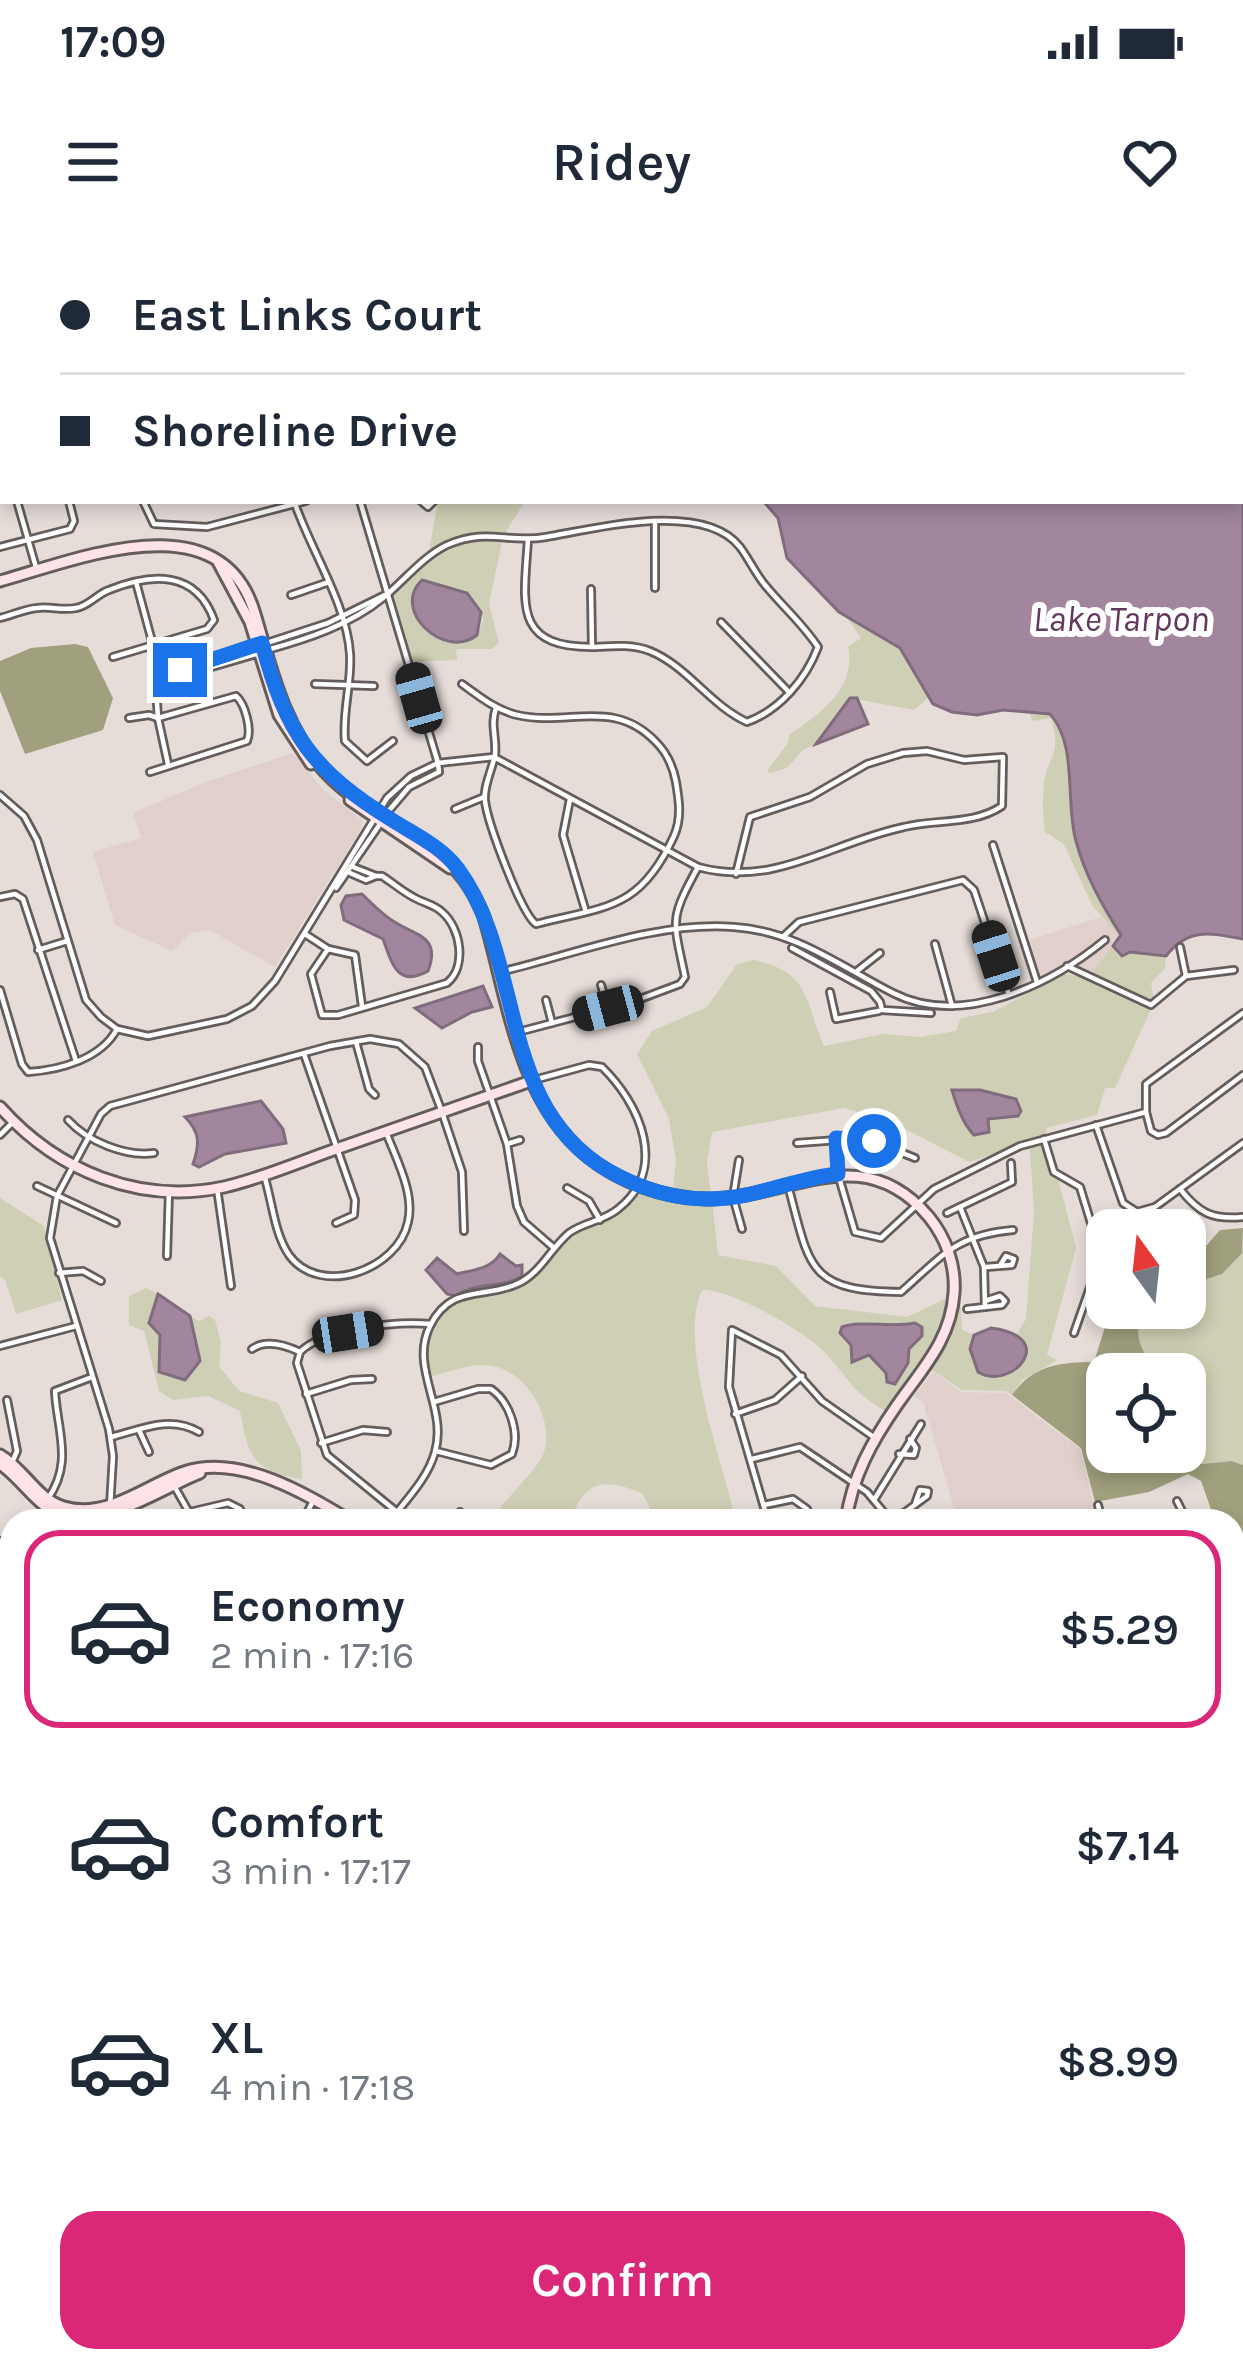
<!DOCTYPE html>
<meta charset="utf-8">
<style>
:root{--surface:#fff;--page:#f2f2f3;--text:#1f2937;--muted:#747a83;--line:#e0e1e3;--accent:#db2777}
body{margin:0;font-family:Karla,sans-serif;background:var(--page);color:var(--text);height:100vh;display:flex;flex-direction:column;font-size:45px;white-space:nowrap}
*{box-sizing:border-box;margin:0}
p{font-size:39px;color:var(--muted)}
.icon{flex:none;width:66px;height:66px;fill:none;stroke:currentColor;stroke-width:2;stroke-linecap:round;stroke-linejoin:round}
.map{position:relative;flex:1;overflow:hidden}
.side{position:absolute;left:0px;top:1269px;width:1245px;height:864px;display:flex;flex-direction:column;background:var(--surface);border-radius:36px 36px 0 0;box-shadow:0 6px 18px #0003}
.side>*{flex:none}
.top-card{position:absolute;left:0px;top:0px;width:1245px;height:264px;box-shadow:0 6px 18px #0003;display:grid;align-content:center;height:264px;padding:0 60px;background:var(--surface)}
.needle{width:78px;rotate:345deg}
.controls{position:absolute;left:1086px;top:969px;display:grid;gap:24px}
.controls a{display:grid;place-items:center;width:120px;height:120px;border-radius:24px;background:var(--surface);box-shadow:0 6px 18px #0003;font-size:60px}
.end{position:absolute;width:54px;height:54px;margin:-27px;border:15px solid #1a73e8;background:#fff;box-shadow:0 0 0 6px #fff}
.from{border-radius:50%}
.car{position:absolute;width:36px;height:72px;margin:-36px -18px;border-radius:15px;box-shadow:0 0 9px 3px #0007;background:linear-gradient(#222 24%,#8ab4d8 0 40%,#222 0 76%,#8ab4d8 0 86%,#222 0)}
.top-card b{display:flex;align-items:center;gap:42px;height:114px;font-size:45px}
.top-card b+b{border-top:3px solid var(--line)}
.top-card i{width:30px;height:30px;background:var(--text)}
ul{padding:21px 0 0;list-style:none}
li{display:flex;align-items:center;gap:36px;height:198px;margin:0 24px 18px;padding:0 36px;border:6px solid transparent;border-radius:36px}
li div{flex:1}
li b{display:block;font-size:45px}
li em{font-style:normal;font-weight:600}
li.on{border-color:var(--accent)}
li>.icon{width:108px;height:108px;stroke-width:1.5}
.cta{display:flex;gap:24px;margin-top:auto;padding:24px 60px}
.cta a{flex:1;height:138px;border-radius:36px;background:var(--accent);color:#fff;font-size:48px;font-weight:600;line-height:138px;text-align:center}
.status{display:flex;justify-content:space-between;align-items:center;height:84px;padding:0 60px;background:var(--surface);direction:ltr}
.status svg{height:33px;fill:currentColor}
header{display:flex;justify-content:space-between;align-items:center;height:156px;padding:0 60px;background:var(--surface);font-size:54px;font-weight:600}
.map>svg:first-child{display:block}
.built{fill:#e0cfca}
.green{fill:#cecfb4;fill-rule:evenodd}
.forest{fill:#a0a07e}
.water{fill:#a1869e;stroke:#816c7d;stroke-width:3}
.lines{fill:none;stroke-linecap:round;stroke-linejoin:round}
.stream{stroke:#816c7d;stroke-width:3}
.street-casing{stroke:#655d5b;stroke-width:10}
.secondary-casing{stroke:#655d5b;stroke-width:15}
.primary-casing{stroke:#bebdbd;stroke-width:18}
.street{stroke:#fff;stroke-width:4.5}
.secondary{stroke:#fee3e9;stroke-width:9}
.primary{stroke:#fcc7d3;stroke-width:12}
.route{stroke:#1a73e8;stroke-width:15}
.labels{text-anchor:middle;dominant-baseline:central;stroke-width:12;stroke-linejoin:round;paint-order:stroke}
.water-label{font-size:36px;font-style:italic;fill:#62395e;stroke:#fff}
</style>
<div class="status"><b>17:09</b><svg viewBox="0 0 49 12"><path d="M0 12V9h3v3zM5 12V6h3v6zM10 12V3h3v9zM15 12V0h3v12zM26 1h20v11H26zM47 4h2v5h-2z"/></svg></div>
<header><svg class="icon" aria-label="menu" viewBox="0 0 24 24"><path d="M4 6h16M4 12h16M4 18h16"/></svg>Ridey<svg class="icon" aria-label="heart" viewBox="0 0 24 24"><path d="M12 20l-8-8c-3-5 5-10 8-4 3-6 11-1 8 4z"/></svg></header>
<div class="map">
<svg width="1243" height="2133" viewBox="0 0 1243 2133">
<rect width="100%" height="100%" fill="#e6ddd9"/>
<g class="built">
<path d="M293,513l30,37 39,30 -1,9 -86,138 -65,-37 -19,2 -19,19 -57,-26 -22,-73 48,-14 -8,-25 73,-31z"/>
<path d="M1101,677l19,20 -19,28 -10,9 -19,-8 32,-21 3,-5 -2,-3 -66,41 -9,-38z"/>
<path d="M933,1132l29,20 44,1 74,56 18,72h-140l-35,-119 -9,-6z"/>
</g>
<g class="green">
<path d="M438,261h87l-19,31c-34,-1 -63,8 -88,31l11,-12z"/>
<path d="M503,297l-14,67 10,39 -7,6h-36l1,11 -46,2 -20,-68c36,-32 62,-55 112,-57zM425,340c26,10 87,26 42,63 -30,5 -57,-21 -55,-51z"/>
<path d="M849,371l51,22 28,65 -14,12 -64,-12 -31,44 -16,8 -16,18 -17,5 -3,-2 21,-28 2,-9c30,-19 67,-47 58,-87l13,-9 -15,-22z"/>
<path d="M1055,457l69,235 -4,5 -28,-32 -28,-61 -19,-12c-2,-15 -3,-34 -1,-49 5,-32 18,-24 7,-65l-18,3 -5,-10 -35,-2z"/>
<path d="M1113,706l9,10 8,-4 36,4 -1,12 -14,15 3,17 -3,2 -60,-28z"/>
<path d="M754,720c57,12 50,40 70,86l59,-12 37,3 36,-6 5,-13 32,-6 72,-38 22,4 65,29 -37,81h-10l-8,27 -51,13 1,8 -78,26 -79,-41 -46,-13 -132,24 -5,31 4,33 -58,-8 20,1 3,-29 -7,-41 -32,-65 15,-23 55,-24 30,-43zM954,850h26l28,27 -21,2v8l-23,-2z"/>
<path d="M1042,902l9,26 7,10 18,70 -29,107 10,5 -35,20 -10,15 -6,-4 -44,-1 -30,-20 -36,47 -3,-2 39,-53 24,-66h4l2,34 12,5 -4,14 28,30 9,-5 16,-36 -6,-4 9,-15 8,-107 -4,-62 -8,-2z"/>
<path d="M644,950l68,11 6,54 58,11 39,40 92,11 45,-21 -10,41 -53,76c-41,-22 -39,-36 -69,-65 -20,-19 -91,-60 -118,-58 -25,53 21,173 34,231h-79l-15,-28c-38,-14 -56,-15 -72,28h-80c12,-18 48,-53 53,-66 13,-33 -14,-82 -50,-89 -20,-4 -44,6 -64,11l-3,-32 19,-34 23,-15 39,-6 18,-8 47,-48 42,-18z"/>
<path d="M0,958l44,28 18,74 -46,14 -11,-34 -5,-3z"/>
<path d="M1243,1006v219l-13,-4 -27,3 -41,-10 23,-2v-78h-32c-10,-31 -22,-31 -9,-66h41v-22l15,-3 42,-30z"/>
<path d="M146,1048l12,6 -4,7 7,42 -2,28 26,9 15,-19 -10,-45 9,5 10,-5 6,4 6,23 -2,23 20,25 39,12 23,48 1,28c-49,-7 -54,-23 -62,-68l-32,-15 -35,4 -14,-9 -15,-60 -15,-6v-29z"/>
<path d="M0,2050l12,3v68h27l-21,12h-18z"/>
</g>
<g class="forest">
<path d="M75,404l13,3 25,51 -10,32 -78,24 -25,-63v-30l31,-13z"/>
<path d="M1243,988l-1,25 -20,21 -37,12v-50l6,7 16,2 13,-15z"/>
<path d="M1111,1068h33c-13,35 -1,35 9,66h-46v78h54l42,12 28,-3 12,4v136l-10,-29v-51h-18l-14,-40 -13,-7 -39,18 -54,10 -14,-54 -69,-53c21,-30 48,-33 82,-33z"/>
</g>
<g class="water">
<path d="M307,0h750v3h-748z"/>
<path d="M1243,154v545c-33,-6 -55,-12 -77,17l-36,-4 -8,4 -9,-10 8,-11c-19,-30 -36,-60 -45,-94 -11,-38 2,-97 -26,-127l-47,-4 -26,5 -25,-3 -19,-8 -33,-56 -61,-36 -52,-54 -9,-40 -14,-16 -7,-1h485z"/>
<path d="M422,340l45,13 14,19 -4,23c-32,26 -87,-25 -55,-55z"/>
<path d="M850,458h7l11,26 -52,20z"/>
<path d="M362,654c9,9 20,20 31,27 20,14 49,14 35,50 -30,17 -36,-7 -45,-32l-39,-19 -3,-15 5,-9z"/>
<path d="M483,746l9,21 -20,5 -30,16 -27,-20z"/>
<path d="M952,850h28l36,9 5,12 -3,5 -30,3 1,13 -15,3c-10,-10 -18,-31 -22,-45z"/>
<path d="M261,861l22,28 3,14 -61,11 -26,13 -6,-3c7,-20 7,-32 -8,-47z"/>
<path d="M500,1014l16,12 6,-1v11c-20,13 -45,5 -66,20l-9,-2 -21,-24 11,-12 20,16c16,-4 34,-5 43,-20z"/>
<path d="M158,1054l32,22 10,45 -15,19 -26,-8 1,-37 -11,-12z"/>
<path d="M915,1083l7,4v9l-13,13 -1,14 -13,21 -8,-2 -1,-9 -17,-18 -17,7 -1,-17 -11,-12 2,-6c21,-7 48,1 73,-4z"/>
<path d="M991,1088c70,9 20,64 -13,44l-8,-23 4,-14z"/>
<path d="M1003,2121h157l8,12h-166z"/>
</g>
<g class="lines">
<g class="stream">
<path d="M8,1367l4,16"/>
<path d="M1233,1809l10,6"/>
</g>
<defs>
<g id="street">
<path d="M21,0l1,3"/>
<path d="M90,3l11,-3"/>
<path d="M0,26h3"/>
<path d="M0,228l3,3"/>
<path d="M0,257l3,-1"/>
<path d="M17,261l20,70"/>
<path d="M143,261l11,23 53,3 99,-26"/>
<path d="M294,261c16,48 53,103 56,153 2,29 -8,58 -5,87l22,20 26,-20"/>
<path d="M360,261l78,262"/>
<path d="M421,261l7,6 6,-6"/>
<path d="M655,281v67"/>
<path d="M0,307l70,-18 4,-8 -5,-20"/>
<path d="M136,342l17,63 5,73 10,46"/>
<path d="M591,349l1,58"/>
<path d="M291,355l38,-13"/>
<path d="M0,378c12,-3 25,-9 37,-10 13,-2 26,3 39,0 13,-2 21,-14 33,-18 43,-17 87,-20 105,30l-7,9 -94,28"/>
<path d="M721,382l67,69"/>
<path d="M267,410c40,-11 83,-25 116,-52 21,-17 39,-41 64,-53 41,-18 61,-1 99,-8 48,-8 157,-37 194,10 9,12 15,26 25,38 18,22 38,39 53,62 -12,32 -38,63 -71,75 -37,-17 -60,-56 -97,-71 -18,-7 -38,-5 -56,-4 -82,1 -70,-44 -66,-108"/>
<path d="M256,414l-75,22 -24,3 171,-56 61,-30"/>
<path d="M315,444l59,2"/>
<path d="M462,444c18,13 34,26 55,31 52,12 96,-18 139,27 11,11 17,24 20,40 3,18 6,36 -2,54 -34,74 -67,70 -138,88 -15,-11 -48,-100 -51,-123 -2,-14 7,-31 10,-46 2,-17 -5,-30 1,-47"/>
<path d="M129,478l20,-3 9,3 78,-22c9,8 16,33 11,45l-97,31"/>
<path d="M0,555l24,21 13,24 49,160 15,17 16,12 31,7 79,-17 25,-13 23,-25 112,-183 24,-22 27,-13 56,-6 204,110c77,21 134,-25 206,-40 32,-8 70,-2 98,-21l1,-49 -39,3 -37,-9 -24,2 -36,11 -57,33 -60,20 -14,57"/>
<path d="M570,559l-7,36 22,74"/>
<path d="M455,569l29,-12"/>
<path d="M386,574l23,-27 30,-15 -1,-9"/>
<path d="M993,605l44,137"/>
<path d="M350,633l16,7 10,-4 -23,-9"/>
<path d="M336,648l44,-64"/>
<path d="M0,657l15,-3 8,5 53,162"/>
<path d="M305,694l23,15 27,6 7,51"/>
<path d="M784,696l15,-14 164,-42 11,10 34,102"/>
<path d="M935,704l17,62"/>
<path d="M1180,707l6,29"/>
<path d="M792,708l79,43 9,11 2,8 49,3"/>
<path d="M328,709l-17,25 11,41h16l109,-32c20,-16 14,-55 -5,-71 -7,-7 -18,-9 -27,-14 -12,-6 -22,-15 -33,-22h-6"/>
<path d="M38,710l29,-9"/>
<path d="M1067,726l84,39 35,-29 48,-6"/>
<path d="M857,731l23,-18"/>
<path d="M500,732c75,-18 157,-51 234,-45 62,4 106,39 159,66 69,35 157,-8 212,-53"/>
<path d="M601,745l7,23"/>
<path d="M0,750l22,74 6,8c32,-2 73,-13 89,-43"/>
<path d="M830,752l6,27 43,-8"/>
<path d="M546,760l6,23"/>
<path d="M1243,773l-97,71v28l5,19 7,4 8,-2 77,-58"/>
<path d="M518,792l114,-30 48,-18 5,-7c-12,-58 -16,-57 13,-110"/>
<path d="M356,802l13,47 6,6"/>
<path d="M478,807v14l29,83 10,62 7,16 30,26"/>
<path d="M304,814l51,146 -1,15 -18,8"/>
<path d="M68,880c19,21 57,37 86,33"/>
<path d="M1096,885l27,78 14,9 18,-5 88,-64"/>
<path d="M0,895l13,-13"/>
<path d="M836,898l2,36 17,58 26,6 53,-49 86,-43 126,-34"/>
<path d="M1044,899l10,33 26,15 21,69 -27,77"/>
<path d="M797,903l68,-5 50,20"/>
<path d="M507,904l13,-4"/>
<path d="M739,920l-6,37 9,32"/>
<path d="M264,935c8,25 10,58 25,80 31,43 109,15 119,-33 7,-29 -12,-63 -22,-90"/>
<path d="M37,946l79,37"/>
<path d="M217,948l14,98"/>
<path d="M567,948l22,13 11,19"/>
<path d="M789,949c21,80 20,102 112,103 41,-36 55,-57 112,-62"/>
<path d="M1180,949c19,24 32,31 63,28"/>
<path d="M960,967l24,60 1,40"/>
<path d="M947,973l65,-31 -1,-19"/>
<path d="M167,1016l2,-65"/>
<path d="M986,1027l26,-2 2,-6 -8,-3 -5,8"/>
<path d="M59,1033l24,-2 18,10"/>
<path d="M967,1069l35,-4 3,-4 -5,-5 -15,5"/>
<path d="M0,1106l76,-20"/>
<path d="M252,1109c14,-10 33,-4 48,3"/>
<path d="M306,1154l45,-14 21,-1"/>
<path d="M7,1160l10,51 -6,14"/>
<path d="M434,1162l44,-13h13c19,13 29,44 21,65l-21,11 -55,-14"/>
<path d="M735,1174l40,-14 27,-24"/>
<path d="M139,1190l10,22"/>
<path d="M111,1197c31,-8 59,-22 88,-5"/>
<path d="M321,1203l42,-13 24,2"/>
<path d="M899,1214l15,1 2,-7 -6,-9"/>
<path d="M752,1219l48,-12 67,45 24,29"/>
<path d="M173,1244l21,37"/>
<path d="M47,1260c27,-37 10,-69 8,-109l37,-14"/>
<path d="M874,1260l47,-76"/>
<path d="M1177,1261l10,20"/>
<path d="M764,1265l29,-6 14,10 3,7"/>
<path d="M1098,1265l4,16"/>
<path d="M110,1267l3,-51 -4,-27 -59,-191 7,-42 44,-82 9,-8 220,-60 40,-7 29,5 26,23 17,45 20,60 2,59"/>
<path d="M190,1272l38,-9 12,6 4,12"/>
<path d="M397,1272l-70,-57 -30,-92 3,-11c24,-24 97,-31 131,-28"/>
<path d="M303,1281l11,-22"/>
<path d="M390,1281c16,-21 38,-43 45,-69 13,-44 -26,-84 -5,-126 21,-42 53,-27 87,-42 23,-10 33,-35 52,-51 15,-11 35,-12 49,-24 51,-40 22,-105 -16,-142l-13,-2 -55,15"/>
<path d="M454,1281l6,-9"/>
<path d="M602,1281l12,-6 5,6"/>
<path d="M768,1281l-39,-134 3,-57 49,25 41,46 53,37"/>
<path d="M893,1281l34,-25 1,-5 -8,-1 -5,14"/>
<path d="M0,1301l12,10"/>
<path d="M0,1363l12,-2"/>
<path d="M0,1438l12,2"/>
<path d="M1233,1464l10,5"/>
<path d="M0,1524l12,-3"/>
<path d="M1233,1527l10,-2"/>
<path d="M0,1530l12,-3"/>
<path d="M1233,1580l10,-2"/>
<path d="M3,1584l9,-2"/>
<path d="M0,1634l12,-3"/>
<path d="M1233,1634l10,-2"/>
<path d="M1233,1669l2,8"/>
<path d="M0,1801l12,-4"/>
<path d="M1239,1873l-6,-30 10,-3"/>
<path d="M1233,1926l10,-3"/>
<path d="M1233,1977l10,1"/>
<path d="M1233,2081l10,7"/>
<path d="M1233,2101l6,-1"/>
<path d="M203,2121l4,12"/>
<path d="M263,2121l4,12"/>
<path d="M530,2121l4,12"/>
<path d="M701,2121l2,12"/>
<path d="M753,2121l4,12"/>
<path d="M815,2121l11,12"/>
<path d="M951,2121l18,4"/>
<path d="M968,2133l2,-12"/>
</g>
<g id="secondary">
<path d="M218,322l32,60 29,93 32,49"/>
<path d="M0,341c79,-22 222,-82 255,33 17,57 29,113 70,158 53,57 128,62 159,145 24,81 33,182 103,239 33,27 77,42 119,43 81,1 155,-63 223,18 17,21 27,48 25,76 -3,47 -32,76 -57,112 -25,36 -45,72 -51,116"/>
<path d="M350,560l100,68"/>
<path d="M0,867c57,64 139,98 224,80 39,-9 77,-26 115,-39 64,-22 128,-45 192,-67"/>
<path d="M0,1215c24,14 38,45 64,52 45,13 84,-24 123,-36 55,-16 119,23 164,50"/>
<path d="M0,1224c19,13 31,33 49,45 44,29 111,-21 151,-36"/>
<path d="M0,1691l12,39"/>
<path d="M128,2121l4,12"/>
<path d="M893,2133l3,-12"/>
</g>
<g id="primary">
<path d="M1233,2007l10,4"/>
<path d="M1233,2018l10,5"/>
<path d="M367,2133l41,-12"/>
<path d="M402,2133l41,-12"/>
</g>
</defs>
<use href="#street" class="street-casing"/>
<use href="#secondary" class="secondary-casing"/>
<use href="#primary" class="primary-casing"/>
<use href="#street" class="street"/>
<use href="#secondary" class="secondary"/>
<use href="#primary" class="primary"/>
</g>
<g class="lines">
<path class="route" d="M180,430l82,-27c24,91 51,128 130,177 22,14 50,27 66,49 68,93 38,237 151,302 32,18 67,29 104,28 43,-1 83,-21 125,-25l-2,-36 38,3"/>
</g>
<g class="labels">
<g class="water-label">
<text x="1121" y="379">Lake Tarpon</text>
</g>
</g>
</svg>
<div class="controls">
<a><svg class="needle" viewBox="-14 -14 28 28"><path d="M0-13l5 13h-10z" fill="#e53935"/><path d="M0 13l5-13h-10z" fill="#747a83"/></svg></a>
<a><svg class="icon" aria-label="locate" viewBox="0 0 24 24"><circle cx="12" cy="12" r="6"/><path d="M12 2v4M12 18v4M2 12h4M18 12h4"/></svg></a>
</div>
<i class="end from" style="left:874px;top:901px"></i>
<i class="end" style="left:180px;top:430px"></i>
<i class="car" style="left:419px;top:458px;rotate:344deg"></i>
<i class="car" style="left:996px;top:716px;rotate:342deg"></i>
<i class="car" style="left:608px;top:768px;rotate:255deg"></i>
<i class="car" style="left:348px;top:1092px;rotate:81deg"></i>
<div class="top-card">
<b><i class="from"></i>East Links Court</b>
<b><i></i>Shoreline Drive</b>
</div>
<section class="side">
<ul>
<li class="on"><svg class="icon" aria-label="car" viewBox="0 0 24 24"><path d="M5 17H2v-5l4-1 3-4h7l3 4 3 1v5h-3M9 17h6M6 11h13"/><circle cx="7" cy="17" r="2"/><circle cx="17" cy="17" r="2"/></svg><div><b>Economy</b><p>2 min · 17:16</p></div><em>$5.29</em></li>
<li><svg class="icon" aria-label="car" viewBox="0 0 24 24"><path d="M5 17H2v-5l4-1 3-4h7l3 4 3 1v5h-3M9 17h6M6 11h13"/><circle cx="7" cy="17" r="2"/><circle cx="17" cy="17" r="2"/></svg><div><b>Comfort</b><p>3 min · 17:17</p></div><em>$7.14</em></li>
<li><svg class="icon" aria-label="car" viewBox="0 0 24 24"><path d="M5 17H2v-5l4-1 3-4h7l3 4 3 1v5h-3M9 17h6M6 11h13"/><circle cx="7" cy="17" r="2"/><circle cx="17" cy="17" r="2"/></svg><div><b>XL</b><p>4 min · 17:18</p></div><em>$8.99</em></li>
</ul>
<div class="cta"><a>Confirm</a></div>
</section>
</div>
